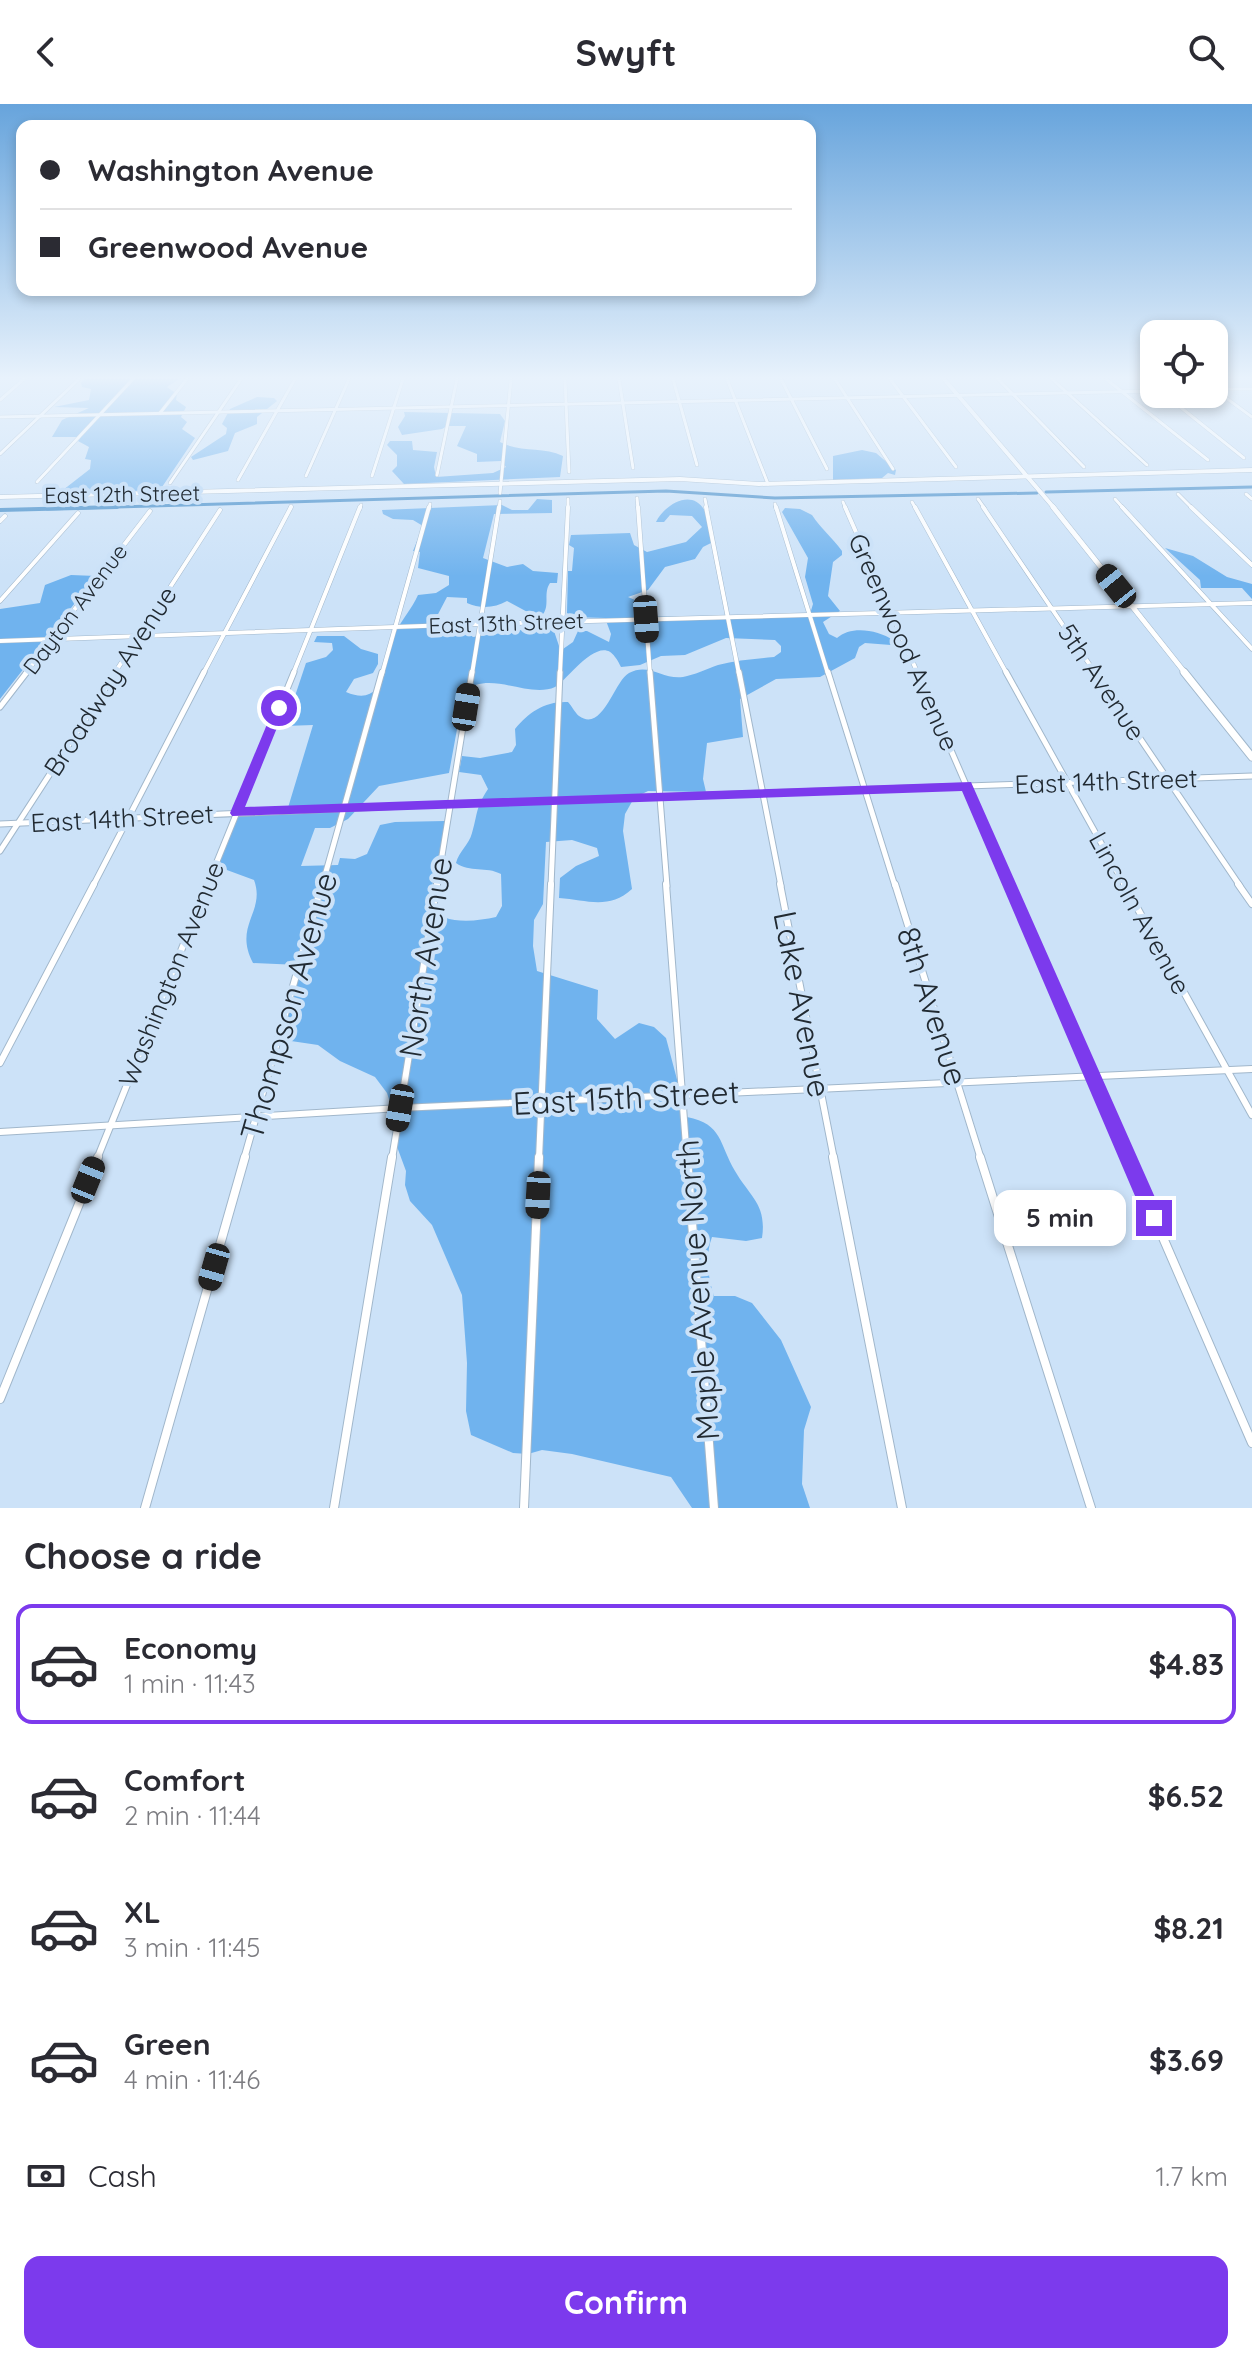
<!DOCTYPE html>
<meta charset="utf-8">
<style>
:root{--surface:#fff;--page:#f2f2f3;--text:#2b2b33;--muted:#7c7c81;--line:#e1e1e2;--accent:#7c3aed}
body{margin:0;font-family:Quicksand,sans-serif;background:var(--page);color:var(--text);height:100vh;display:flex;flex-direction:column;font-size:30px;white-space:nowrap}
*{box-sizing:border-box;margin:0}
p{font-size:26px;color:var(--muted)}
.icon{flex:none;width:44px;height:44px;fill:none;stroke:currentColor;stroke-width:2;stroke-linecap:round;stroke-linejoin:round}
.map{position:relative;height:1404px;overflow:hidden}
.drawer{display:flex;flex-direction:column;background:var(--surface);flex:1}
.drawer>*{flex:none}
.guide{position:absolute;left:16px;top:16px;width:800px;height:176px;border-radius:16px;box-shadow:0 4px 12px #0003;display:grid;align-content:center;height:176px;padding:0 24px;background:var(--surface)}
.fabs{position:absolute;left:1140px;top:216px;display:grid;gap:16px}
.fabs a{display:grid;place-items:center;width:88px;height:88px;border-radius:16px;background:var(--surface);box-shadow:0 4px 12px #0003;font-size:40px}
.end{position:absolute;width:36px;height:36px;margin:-18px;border:10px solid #7c3aed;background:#fff;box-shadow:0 0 0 4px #fff}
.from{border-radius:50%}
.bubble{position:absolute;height:56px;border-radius:16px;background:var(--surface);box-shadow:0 4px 12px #0003;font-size:26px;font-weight:700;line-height:56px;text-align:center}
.car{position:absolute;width:24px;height:48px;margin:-24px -12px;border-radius:10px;box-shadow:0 0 6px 2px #0007;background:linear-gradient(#222 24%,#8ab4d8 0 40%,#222 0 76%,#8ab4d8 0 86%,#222 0)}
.guide b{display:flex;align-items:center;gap:28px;height:76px;font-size:30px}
.guide b+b{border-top:2px solid var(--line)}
.guide i{width:20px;height:20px;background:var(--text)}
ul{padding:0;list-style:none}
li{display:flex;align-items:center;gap:24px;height:120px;margin:0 16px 12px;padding:0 8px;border:4px solid transparent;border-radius:16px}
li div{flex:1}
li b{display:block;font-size:30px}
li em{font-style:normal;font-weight:700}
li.selected{border-color:var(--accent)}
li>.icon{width:72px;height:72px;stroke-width:1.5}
h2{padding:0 24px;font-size:36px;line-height:96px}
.pay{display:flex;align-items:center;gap:20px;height:88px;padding:0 24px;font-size:30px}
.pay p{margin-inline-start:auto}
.cta{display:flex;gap:16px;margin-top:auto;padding:16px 24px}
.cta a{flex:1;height:92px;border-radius:16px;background:var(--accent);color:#fff;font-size:32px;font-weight:700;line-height:92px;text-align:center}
header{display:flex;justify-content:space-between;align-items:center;height:104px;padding:0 24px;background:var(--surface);font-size:36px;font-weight:700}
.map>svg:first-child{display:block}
.green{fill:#70b3ee;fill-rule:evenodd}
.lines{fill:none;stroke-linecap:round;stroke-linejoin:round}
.canal-far1{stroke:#458dc9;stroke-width:3}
.canal{stroke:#458dc9;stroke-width:4}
.street-far4-casing{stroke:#a1b7cb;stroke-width:4}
.street-far3-casing{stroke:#a1b7cb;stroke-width:5}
.street-far2-casing{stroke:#a1b7cb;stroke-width:7}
.street-far1-casing{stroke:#a1b7cb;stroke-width:8}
.street-casing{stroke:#a1b7cb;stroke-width:10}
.secondary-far2-casing{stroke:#a1b7cb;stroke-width:5}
.secondary-far1-casing{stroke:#a1b7cb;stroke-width:6}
.secondary-casing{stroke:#a1b7cb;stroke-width:9}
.street-far4{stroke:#fff;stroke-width:3}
.street-far3{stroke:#fff;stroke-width:4}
.street-far2{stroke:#fff;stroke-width:5}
.street-far1{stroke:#fff;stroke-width:6}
.street{stroke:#fff;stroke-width:8}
.secondary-far2{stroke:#fff;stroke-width:4}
.secondary-far1{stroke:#fff;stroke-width:5}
.secondary{stroke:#fff;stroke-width:7}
.route{fill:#7c3aed}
.labels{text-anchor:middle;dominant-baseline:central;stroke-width:8;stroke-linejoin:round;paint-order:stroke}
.far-street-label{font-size:22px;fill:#212a32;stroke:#cce2f8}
.street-label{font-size:26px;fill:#212a32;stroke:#cce2f8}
.near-street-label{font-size:32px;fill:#212a32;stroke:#cce2f8}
</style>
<header><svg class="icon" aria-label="back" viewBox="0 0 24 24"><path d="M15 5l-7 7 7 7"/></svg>Swyft<svg class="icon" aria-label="search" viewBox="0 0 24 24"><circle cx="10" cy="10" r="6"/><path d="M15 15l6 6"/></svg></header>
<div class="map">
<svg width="1252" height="1404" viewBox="0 0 1252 1404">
<rect width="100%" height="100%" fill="#cce2f8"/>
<g class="green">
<path d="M85,275h94l-12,8 10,7 -1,6 10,7 -5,10 6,5 -5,7 13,9 -35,52 -85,3 -12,-3 27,-21 1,-9 -6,-1 4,-12 -11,-6 3,-4h-29l10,-17 27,-12 -35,-1 35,-7 2,-11 -9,-2 -1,-4z"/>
<path d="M257,293l17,1 3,3 -20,16v7l-22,9 -7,18 -35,9 -2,-3 35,-23 1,-6 -5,-4 8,-15z"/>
<path d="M404,308l96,2 5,7 -5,21c20,11 42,4 63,14l-3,21 -156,7 -12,-13 5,-5v-11l-10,-10 3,-4h22l1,9 24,2 -3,15 2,10 57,-4 13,-6 -5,-6 -24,1v-8l-20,-8 9,-20h-19l-5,3 -40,6 -4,-8 7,-11z"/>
<path d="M862,346l14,3 20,17 -1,5 -7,-2 -6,5 -49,2v-24z"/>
<path d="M537,395l15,1v13l-58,1 -11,44 24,9 16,-3 10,7 25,2 -1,10h-7c-7,10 0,22 -7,31l-10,1 -26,-14c-12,7 -27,8 -40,2v-5l-20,-1 -11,21 15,3 3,5h5l14,11 69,-10 12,4 5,15 4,3 10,-7 5,-11h9l22,11 2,-8 -6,-16 -33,-1 -5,-4 1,-42h4l2,-23 -5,-3 2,-10 59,-2 4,12 13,7 39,-10 16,-15 -10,-11 -22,-1 -6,7h-8c8,-17 36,-35 49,-11 5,9 6,21 8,31l-10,5 -8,12 -30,8 -17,23 -20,7 14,6 4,14 164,-3 3,-10 -8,-27 3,-19 -26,-46 3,-4 15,1 12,6c9,14 20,22 30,36v4l-9,7 -5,34 12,15 -17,11 6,12 8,4c14,-13 41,-8 56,2l-2,5 -26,-2 -6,4 -4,11 -35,19 -44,2 -36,20 3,38 -36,6 -4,36 3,13 -58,-1 -14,7 -9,16 -2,17 9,58c-23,21 -45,11 -73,9l1,-20 16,-12 23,-10 -2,-8 -25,-8 -26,2 -3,62 -9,16 -1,26 4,25 61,19 -1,29 18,20 24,-16 15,4 12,11 21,79c36,7 32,27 48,54 15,26 32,33 27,67l-16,3 -34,-4c-7,18 -4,41 2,59h21l17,7 29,37 30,67 -7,23 -2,54 8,24h-118l-21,-31 -99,-23 -30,-4 -14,4 -15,-1 -42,-18 -5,-24 1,-48 -5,-68 -30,-70 -22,-24 -5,-16 1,-14 -10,-27 -3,-32 -6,-19 -12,-16 -35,-16 -22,-16 -27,-4 -1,-7 -8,-5 17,-64 -46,-2c-20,-38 13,-51 1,-83l-38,-14 22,-55h49l26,-86 -28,1 21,-63 20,-6 7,-7 -1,-7 -18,-1 3,-6h27l17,13 17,5v10l-5,9 -19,6 -8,13c42,18 39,-35 49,-58 6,-14 17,-25 23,-39l18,-2 13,-8v-9l-31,-8 2,-16 -7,-1 10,-25 -10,-6 -20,-1 -10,-5 -1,-4 120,-5 10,5h16zM726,534l49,2 6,6v6l-7,5c-19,2 -38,3 -56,8 -11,4 -24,10 -35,12 -20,3 -34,-15 -54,-4 -15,8 -26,60 -50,43 -4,-3 -7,-10 -11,-14 -23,-1 -39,10 -53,27l1,16 -4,7 -32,6 -18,-2 -3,16 22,3 7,14c-13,20 -10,24 -16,44 -3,12 -13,18 -16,30 14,10 30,3 45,11l1,32 -6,11c-23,5 -54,8 -69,-12l17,-65 1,-19 -50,1 -15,3 -13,29 -12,5 -15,-1 -2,7 -37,1 14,-38h15l18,-9 31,-33 70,-13 15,-82c27,-21 65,8 91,-4 12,-6 44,-54 60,-30 3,3 4,7 6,10l19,-2 21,-9 24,-1z"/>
<path d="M1165,444l28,8 34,21 25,7v15l-10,-11h-41l-1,-8z"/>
<path d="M71,471l25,1 -96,123v-90l40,-6 5,-18z"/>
</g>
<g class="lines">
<g class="canal-far1">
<path d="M1046,388l206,-5"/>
<path d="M47,405l619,-18 109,7 262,-5"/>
</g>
<path class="canal" d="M0,406l117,-3"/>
<defs>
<g id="street-far4">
<path d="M565,275l4,93"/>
<path d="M619,275l14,89"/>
<path d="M673,275l24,86"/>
<path d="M727,275l41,105"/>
<path d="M781,275l46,90"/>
<path d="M835,275l58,90"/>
<path d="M890,275l66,88"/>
<path d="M998,275l86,88"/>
<path d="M1052,275l95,86"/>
<path d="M1106,275l102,81"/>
<path d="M1146,275l8,7"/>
<path d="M1214,285l38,28"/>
<path d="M1215,285h37"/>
<path d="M1164,290l80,64"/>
<path d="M0,296l24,-21"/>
<path d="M160,309l27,-34"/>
<path d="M0,313l1154,-26"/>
<path d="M0,350l79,-75"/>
<path d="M437,371l20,-96"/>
<path d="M306,372l43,-97"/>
<path d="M372,372l31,-97"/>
<path d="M238,376l57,-101"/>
<path d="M37,378l96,-103"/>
<path d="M170,379l71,-104"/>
<path d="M500,389l11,-114"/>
<path d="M1178,390l15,15"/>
<path d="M1246,390l6,5"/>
<path d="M637,394l1,11"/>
<path d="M705,395l2,10"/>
<path d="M978,395l7,10"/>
<path d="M1115,395l9,10"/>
<path d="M843,398l3,7"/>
<path d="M912,398l4,7"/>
<path d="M775,400l1,5"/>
<path d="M290,405l1,-3"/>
<path d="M360,405l1,-4"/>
<path d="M429,405l1,-5"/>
<path d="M499,405l1,-8"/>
<path d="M568,405v-10"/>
</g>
<g id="street-far3">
<path d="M638,403l12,167"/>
<path d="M706,403l33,167"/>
<path d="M776,403l52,167"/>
<path d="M845,403l73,167"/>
<path d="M915,403l92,167"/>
<path d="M983,403l113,167"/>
<path d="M1122,403l130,142"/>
<path d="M1191,403l61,58"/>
<path d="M0,417l5,-5"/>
<path d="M0,497l78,-88"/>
<path d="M0,537l479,-17 773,-21"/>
<path d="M25,570l125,-163"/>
<path d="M114,570l106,-164"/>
<path d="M203,570l88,-167"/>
<path d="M293,570l67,-167"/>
<path d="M382,570l47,-167"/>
<path d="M472,570l27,-167"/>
<path d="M560,570l8,-167"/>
</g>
<g id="street-far2">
<path d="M650,568l17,214"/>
<path d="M739,568l42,214"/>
<path d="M828,568l67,214"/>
<path d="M917,568l93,214"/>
<path d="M1006,568l119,214"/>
<path d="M1095,568l145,214"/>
<path d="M0,603l27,-35"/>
<path d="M0,720l450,-20 802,-28"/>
<path d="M0,747l116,-179"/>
<path d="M93,782l111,-214"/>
<path d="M207,782l87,-214"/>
<path d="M322,782l60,-214"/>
<path d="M437,782l35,-214"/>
<path d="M551,782l9,-214"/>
</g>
<g id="street-far1">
<path d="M666,780l21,275"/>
<path d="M780,780l54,275"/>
<path d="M895,780l86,275"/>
<path d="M1009,780l119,275"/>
<path d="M1124,780l128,231"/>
<path d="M1238,780l14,20"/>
<path d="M0,959l94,-179"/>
<path d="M0,1028l400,-24 852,-39"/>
<path d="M97,1055l111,-275"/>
<path d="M244,1055l78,-275"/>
<path d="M392,1055l45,-275"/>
<path d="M539,1055l12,-275"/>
</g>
<g id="street">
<path d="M687,1053l27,351"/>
<path d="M833,1053l69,351"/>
<path d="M980,1053l111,351"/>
<path d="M1128,1053l124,286"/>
<path d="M0,1295l98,-242"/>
<path d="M145,1404l100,-351"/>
<path d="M334,1404l58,-351"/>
<path d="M524,1404l15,-351"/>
</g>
<g id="secondary-far2">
<path d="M944,275l111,130"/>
<path d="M0,393l680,-18 79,5 493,-14"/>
</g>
<path id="secondary-far1" d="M1053,403l133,167"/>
<path id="secondary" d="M1184,568l68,85"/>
</defs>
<use href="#street-far4" class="street-far4-casing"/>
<use href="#street-far3" class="street-far3-casing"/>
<use href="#street-far2" class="street-far2-casing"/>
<use href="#street-far1" class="street-far1-casing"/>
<use href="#street" class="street-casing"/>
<use href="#secondary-far2" class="secondary-far2-casing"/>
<use href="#secondary-far1" class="secondary-far1-casing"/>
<use href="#secondary" class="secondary-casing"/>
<use href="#street-far4" class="street-far4"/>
<use href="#street-far3" class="street-far3"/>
<use href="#street-far2" class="street-far2"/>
<use href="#street-far1" class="street-far1"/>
<use href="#street" class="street"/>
<use href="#secondary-far2" class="secondary-far2"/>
<use href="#secondary-far1" class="secondary-far1"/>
<use href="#secondary" class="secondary"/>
</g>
<linearGradient id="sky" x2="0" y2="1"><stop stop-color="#67a4dc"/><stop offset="0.58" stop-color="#e8f2fc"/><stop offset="1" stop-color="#e8f2fc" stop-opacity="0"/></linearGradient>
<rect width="1252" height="472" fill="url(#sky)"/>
<path class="route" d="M275,601l10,3 -40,99 726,-25 190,429 3,7 -3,6 -7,3 -7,-3 -185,-433 -730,25 -2,-3z"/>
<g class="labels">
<g class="far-street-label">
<text transform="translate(122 390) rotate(-1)">East 12th Street</text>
<text transform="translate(75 505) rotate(-53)">Dayton Avenue</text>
<text transform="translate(506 519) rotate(-2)">East 13th Street</text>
</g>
<g class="street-label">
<text transform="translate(904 538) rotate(66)">Greenwood Avenue</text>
<text transform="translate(110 577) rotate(-57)">Broadway Avenue</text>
<text transform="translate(1102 578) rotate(56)">5th Avenue</text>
<text transform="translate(1106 677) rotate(-2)">East 14th Street</text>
<text transform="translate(122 714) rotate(-3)">East 14th Street</text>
<text transform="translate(1140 809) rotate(61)">Lincoln Avenue</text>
<text transform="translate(171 870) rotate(-68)">Washington Avenue</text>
</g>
<g class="near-street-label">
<text transform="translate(425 853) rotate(-81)">North Avenue</text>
<text transform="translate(803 900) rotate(79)">Lake Avenue</text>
<text transform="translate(288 902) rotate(-74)">Thompson Avenue</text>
<text transform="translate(933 902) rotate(72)">8th Avenue</text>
<text transform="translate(626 993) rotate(-3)">East 15th Street</text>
<text transform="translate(697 1186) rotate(-94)">Maple Avenue North</text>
</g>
</g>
</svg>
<div class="fabs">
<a><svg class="icon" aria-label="locate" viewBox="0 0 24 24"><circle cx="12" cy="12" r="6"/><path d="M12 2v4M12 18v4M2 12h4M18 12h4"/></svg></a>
</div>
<i class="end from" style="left:279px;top:604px"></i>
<i class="end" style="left:1154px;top:1114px"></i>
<div class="bubble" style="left:994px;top:1086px;width:132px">5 min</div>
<i class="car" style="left:1116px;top:482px;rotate:321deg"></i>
<i class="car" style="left:646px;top:515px;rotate:176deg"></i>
<i class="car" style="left:466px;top:603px;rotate:9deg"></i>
<i class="car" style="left:400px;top:1004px;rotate:190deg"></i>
<i class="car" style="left:88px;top:1076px;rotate:22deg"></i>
<i class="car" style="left:538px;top:1091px;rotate:183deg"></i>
<i class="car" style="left:214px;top:1163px;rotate:196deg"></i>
<div class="guide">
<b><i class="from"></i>Washington Avenue</b>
<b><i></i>Greenwood Avenue</b>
</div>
</div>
<section class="drawer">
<h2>Choose a ride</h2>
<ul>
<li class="selected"><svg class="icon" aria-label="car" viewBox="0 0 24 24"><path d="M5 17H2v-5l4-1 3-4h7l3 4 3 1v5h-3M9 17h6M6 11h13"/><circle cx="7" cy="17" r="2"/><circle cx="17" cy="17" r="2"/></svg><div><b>Economy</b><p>1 min · 11:43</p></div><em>$4.83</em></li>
<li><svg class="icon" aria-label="car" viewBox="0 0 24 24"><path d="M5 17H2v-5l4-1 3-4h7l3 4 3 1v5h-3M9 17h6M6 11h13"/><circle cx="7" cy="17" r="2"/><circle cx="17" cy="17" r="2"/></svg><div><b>Comfort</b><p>2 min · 11:44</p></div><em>$6.52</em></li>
<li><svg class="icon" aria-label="car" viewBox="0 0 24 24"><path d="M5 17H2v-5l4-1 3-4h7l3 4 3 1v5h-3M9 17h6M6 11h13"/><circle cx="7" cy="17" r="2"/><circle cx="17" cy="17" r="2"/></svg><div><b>XL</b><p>3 min · 11:45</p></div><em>$8.21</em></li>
<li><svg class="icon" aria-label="car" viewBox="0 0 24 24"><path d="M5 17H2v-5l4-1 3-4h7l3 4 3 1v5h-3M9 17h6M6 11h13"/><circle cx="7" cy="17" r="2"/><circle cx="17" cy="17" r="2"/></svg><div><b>Green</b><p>4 min · 11:46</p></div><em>$3.69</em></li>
</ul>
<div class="pay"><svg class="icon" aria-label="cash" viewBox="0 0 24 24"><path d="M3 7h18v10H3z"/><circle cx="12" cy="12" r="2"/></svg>Cash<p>1.7 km</p></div>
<div class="cta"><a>Confirm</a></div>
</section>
